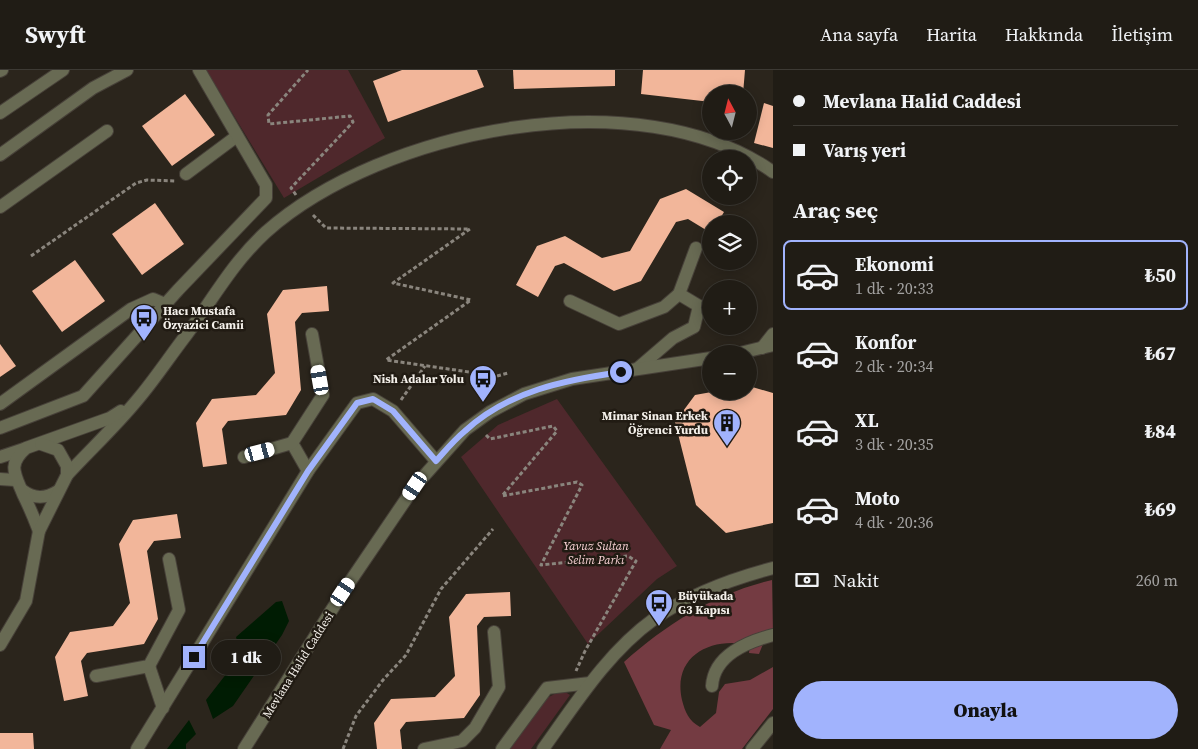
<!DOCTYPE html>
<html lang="tr">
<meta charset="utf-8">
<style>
:root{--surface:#201c15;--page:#28251e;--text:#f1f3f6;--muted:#a2a1a0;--line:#3d3a34;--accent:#a1b3fd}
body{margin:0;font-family:"Source Serif 4",serif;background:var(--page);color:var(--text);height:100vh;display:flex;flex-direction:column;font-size:19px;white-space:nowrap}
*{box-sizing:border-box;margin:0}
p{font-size:16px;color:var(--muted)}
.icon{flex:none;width:28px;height:28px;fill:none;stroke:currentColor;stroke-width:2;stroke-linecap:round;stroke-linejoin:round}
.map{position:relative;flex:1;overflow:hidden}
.details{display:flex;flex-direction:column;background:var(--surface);width:425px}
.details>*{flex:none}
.hud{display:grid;align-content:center;height:110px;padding:0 20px;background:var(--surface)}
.needle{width:32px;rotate:353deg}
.fabs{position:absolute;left:702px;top:15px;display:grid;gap:10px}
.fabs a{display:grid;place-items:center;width:55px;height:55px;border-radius:50%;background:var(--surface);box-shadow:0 2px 12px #0003,0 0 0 1px var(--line);font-size:25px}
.end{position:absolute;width:22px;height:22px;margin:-11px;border:6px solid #a1b3fd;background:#111;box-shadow:0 0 0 2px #111}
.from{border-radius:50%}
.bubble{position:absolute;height:35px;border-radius:18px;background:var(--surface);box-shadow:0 2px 12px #0003,0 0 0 1px var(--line);font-size:16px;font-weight:800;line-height:35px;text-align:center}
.car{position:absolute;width:15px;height:30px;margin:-15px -8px;border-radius:6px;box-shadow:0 0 4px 1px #0007;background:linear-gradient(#fff 24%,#345 0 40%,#fff 0 76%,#345 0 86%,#fff 0)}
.hud b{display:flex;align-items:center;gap:18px;height:48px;font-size:19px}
.hud b+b{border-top:1px solid var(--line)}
.hud i{width:12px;height:12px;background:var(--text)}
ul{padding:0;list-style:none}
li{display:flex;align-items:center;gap:15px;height:70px;margin:0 10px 8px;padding:0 10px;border:2px solid transparent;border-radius:8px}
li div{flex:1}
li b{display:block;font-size:19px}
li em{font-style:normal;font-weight:800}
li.current{border-color:var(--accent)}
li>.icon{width:45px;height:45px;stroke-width:1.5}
h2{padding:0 20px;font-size:22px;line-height:60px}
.pay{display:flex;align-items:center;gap:12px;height:55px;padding:0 20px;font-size:19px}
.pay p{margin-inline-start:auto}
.primary-button{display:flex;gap:10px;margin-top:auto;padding:10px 20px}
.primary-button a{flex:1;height:58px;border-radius:30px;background:var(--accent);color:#111;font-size:20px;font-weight:800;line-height:58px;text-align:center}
header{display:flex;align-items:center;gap:30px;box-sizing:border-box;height:70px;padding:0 25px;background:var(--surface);border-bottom:1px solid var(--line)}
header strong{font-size:24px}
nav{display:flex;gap:28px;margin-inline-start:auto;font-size:18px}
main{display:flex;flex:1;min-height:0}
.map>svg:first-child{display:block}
.green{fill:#4f282c}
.forest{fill:#743b42}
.water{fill:#001c03}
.building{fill:#f2b69a}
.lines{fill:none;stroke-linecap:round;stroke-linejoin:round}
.minor-casing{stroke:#474139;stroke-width:14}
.path{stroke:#8a857d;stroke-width:3;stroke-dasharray:4 2.5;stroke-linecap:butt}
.minor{stroke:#686a53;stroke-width:12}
.route{stroke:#a1b3fd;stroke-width:6}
.labels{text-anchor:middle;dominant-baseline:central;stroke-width:5;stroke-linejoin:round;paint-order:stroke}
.poi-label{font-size:12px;font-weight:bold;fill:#f4f0ea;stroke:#211b13;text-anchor:start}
.park-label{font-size:12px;font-style:italic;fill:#f9d2d5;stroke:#211b13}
.street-label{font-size:12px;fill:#f4f0ea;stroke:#211b13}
</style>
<header>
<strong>Swyft</strong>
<nav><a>Ana sayfa</a><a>Harita</a><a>Hakkında</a><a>İletişim</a></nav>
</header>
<main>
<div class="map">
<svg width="773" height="679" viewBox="0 0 773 679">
<rect width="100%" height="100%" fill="#2b251c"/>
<g class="green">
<path d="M206,0h142l37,68 -101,60z"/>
<path d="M557,329l120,167 -20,13 -69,65 -127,-187 37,-32z"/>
<path d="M562,620l8,5 -39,54h-21l37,-51z"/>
</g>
<path class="forest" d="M772,510l1,53 -10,11 -4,10 -10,-1 1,-8c-39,-9 -78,11 -68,55 3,12 7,21 18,27l16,-14 3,-21 6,-8 25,-4 23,-13v42l-31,40h-82l11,-19 -17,-5 -30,-63c44,-39 90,-68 148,-82z"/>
<g class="water">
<path d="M282,531l7,20 -7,14 -49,71 -20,13 -7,-19 35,-45 -5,-18 40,-35z"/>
<path d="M189,650l7,14 -10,10v5h-19z"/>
</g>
<g class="building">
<path d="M402,0h75l7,17 -96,35 -15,-41z"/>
<path d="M513,0h102v16l-101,3z"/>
<path d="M643,0h102l-2,24h-32v8l-70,-8z"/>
<path d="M185,24l30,41 -43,31 -30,-40z"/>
<path d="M764,33l9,3v42l-19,-5z"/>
<path d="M686,119l38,23 -7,12h-6v9l-23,-14 -12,3 -35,59 -27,10 -50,-28 -9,3 -17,31 -22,-12 21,-39 28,-10 37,22 28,-7 30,-52z"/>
<path d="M155,133l29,41 -42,31 -30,-41z"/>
<path d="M75,190l30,41 -43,31 -30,-41z"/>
<path d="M327,216l2,25 -27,2 -7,9 6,68 -15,25 -58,6 -6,8 5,35 -24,3 -7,-44 16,-24 44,-4 19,-22 -8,-59 16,-24z"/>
<path d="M0,274l16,22 -16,11z"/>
<path d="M749,316l24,7v130l-47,10 -30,-28 -21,-83 20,-27 22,-4h32z"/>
<path d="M177,444l4,24 -27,3 -7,10 11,68 -14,25 -57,9 -6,8 7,35 -24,5 -9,-44 15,-25 43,-6 17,-23 -11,-59 14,-24z"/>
<path d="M510,522l1,24 -27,1 -7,9 3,69 -16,23 -58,4 -6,8 2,19h-25l-3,-26 17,-24 44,-2 20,-21 -6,-59 17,-23z"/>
<path d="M0,663h33l1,16h-34z"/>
</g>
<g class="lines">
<defs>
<g id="minor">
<path d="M0,1l2,-1"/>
<path d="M0,43l63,-43"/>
<path d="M0,85l93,-67 34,-18"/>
<path d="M186,104l51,-38"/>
<path d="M0,137l107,-76"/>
<path d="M679,224l17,-46"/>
<path d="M570,231l49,23 45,-17 15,-13 20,12 -5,21 -21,11 -36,31"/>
<path d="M762,278l11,-14"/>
<path d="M736,284l37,-9"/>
<path d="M0,334l131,-95 22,-10 12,5"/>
<path d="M0,358l83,-32 95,-106 88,-92v-13l-67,-115"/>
<path d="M292,373l16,28"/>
<path d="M0,387l24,-8"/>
<path d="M244,387l48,-14 31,-48 -11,-61"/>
<path d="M67,405c23,-25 49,-49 71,-76 17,-20 32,-43 49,-65 26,-35 46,-72 79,-102 116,-103 374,-155 507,-60"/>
<path d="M0,409l15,1"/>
<path d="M22,420c12,9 23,9 36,1"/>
<path d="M39,461c-5,-13 -10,-25 -16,-37 -8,-20 -16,-29 3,-46l84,-30 11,-7"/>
<path d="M0,575l26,-44 13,-70 28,-56v-9l-9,-16 -17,-6"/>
<path d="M149,596l14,42"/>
<path d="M96,606l53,-10 30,-56 -10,-51"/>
<path d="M712,616c2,-31 35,-44 61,-51"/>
<path d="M137,679l171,-278 49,-68 16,-4 20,12 43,50"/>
<path d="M244,679l99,-157 72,-106 50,-56 25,-18 34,-18 48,-15 139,-21"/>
<path d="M424,679l38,-8 13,-13 24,-41 -5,-55"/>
<path d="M502,679l45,-61 43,-5"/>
<path d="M543,679c33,-46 65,-97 111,-130 36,-25 77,-40 119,-51"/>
<path d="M752,679l21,-26"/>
</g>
</defs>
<use href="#minor" class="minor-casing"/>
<g class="path">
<path d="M296,125l-5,-7 62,-66 -3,-6 -81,8 -1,-9 40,-45"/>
<path d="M313,145l13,13 144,1 -77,54 78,17 -85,60 111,16 11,-3"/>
<path d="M31,186l105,-73 11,-3 28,1"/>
<path d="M401,330l24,-34"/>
<path d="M486,365l4,4 63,-13 4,5 -55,65 75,-14 5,3 -41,80 87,-9 8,5 -51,90 -9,20"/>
<path d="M343,679l13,-33 27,-36 23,-25 35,-66 52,-60"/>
</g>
<use href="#minor" class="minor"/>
</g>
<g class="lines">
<path class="route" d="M194,587l114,-186 49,-68 16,-4 20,12 43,50c9,-10 18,-21 29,-30 43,-40 100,-51 156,-59"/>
</g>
<defs>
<symbol id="bus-pin" viewBox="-11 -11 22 30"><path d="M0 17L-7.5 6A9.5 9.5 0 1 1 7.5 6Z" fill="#a1b3fd" stroke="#211b13"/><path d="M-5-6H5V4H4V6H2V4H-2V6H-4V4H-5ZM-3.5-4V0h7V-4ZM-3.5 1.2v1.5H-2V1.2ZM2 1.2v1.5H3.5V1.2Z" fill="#111"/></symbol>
<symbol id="building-pin" viewBox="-11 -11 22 30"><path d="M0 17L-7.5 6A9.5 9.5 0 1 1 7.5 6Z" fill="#a1b3fd" stroke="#211b13"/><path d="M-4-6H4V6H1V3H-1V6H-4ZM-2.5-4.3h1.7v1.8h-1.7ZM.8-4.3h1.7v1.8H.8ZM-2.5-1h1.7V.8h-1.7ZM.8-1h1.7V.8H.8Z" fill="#111"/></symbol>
</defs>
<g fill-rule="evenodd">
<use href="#bus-pin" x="128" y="232" width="32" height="43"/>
<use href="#bus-pin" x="467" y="293" width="32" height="43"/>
<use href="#building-pin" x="711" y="337" width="32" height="43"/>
<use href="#bus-pin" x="643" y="517" width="32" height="43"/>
</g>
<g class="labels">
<g class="poi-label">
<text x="163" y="241">Hacı Mustafa<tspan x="163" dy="14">Özyazici Camii</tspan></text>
<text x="464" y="309" text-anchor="end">Nish Adalar Yolu</text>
<text x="708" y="346" text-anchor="end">Mimar Sinan Erkek<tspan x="708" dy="14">Öğrenci Yurdu</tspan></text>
<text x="678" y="526">Büyükada<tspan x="678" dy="14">G3 Kapısı</tspan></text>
</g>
<g class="park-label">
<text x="596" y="476">Yavuz Sultan<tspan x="596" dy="14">Selim Parkı</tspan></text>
</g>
<g class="street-label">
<text transform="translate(298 595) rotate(-58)">Mevlana Halid Caddesi</text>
</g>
</g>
</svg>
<div class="fabs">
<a><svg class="needle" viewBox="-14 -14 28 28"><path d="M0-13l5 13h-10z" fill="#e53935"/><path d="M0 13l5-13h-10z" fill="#a2a1a0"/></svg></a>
<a><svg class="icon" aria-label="locate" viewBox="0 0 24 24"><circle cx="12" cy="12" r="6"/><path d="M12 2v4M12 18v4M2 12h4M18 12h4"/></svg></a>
<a><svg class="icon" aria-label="layers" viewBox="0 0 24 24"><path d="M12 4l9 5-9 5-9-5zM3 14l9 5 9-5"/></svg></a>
<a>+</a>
<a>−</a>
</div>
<i class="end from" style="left:621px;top:302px"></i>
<i class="end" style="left:194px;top:587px"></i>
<div class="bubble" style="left:211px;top:570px;width:70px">1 dk</div>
<i class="car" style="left:320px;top:310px;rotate:350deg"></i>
<i class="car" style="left:260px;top:382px;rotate:75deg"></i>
<i class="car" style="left:415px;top:416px;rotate:214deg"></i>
<i class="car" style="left:343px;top:522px;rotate:34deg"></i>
</div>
<section class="details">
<div class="hud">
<b><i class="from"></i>Mevlana Halid Caddesi</b>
<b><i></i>Varış yeri</b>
</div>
<h2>Araç seç</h2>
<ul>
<li class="current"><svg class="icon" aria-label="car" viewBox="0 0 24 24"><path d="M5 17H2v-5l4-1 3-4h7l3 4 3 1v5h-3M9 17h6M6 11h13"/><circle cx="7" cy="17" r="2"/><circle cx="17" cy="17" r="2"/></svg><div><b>Ekonomi</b><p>1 dk · 20:33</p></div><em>₺50</em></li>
<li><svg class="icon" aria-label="car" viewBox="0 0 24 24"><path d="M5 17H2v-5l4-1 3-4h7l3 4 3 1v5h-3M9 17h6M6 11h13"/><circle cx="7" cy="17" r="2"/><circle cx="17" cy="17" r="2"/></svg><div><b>Konfor</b><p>2 dk · 20:34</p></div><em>₺67</em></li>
<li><svg class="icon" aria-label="car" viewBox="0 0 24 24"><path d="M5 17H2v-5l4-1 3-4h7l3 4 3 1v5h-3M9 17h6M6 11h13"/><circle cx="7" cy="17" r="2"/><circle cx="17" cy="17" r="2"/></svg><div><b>XL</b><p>3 dk · 20:35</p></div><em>₺84</em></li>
<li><svg class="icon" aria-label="car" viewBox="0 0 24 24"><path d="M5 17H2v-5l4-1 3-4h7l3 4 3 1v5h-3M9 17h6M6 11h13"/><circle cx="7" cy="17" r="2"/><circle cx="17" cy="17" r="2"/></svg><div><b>Moto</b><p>4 dk · 20:36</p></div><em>₺69</em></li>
</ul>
<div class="pay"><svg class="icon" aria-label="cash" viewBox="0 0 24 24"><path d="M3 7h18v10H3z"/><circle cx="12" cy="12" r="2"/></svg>Nakit<p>260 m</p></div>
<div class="primary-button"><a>Onayla</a></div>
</section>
</main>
